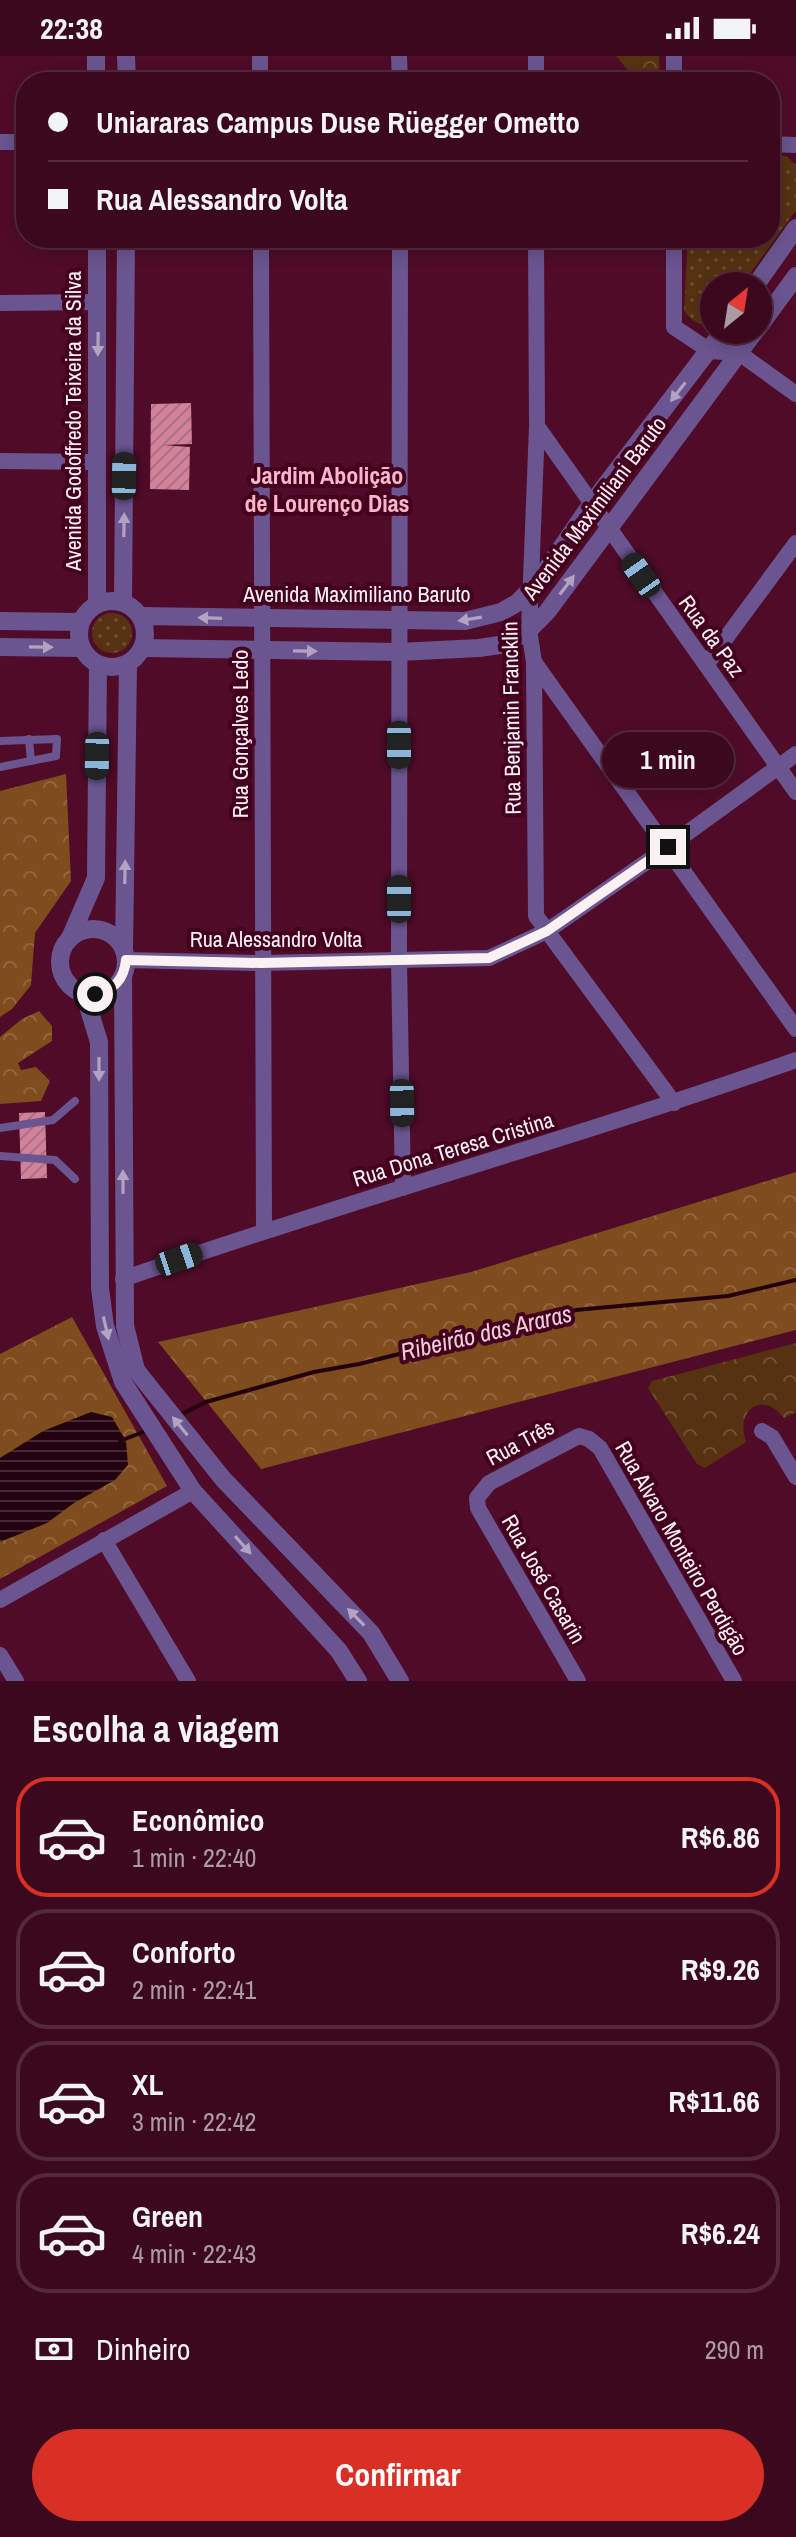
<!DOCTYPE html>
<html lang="pt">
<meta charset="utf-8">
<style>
:root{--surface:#3b081e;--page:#421127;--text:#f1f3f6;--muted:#ac9aa4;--line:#54293c;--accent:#d93025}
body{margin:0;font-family:"Archivo Narrow",sans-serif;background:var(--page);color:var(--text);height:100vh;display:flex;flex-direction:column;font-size:30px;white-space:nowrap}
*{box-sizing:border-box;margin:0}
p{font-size:26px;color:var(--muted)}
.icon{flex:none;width:44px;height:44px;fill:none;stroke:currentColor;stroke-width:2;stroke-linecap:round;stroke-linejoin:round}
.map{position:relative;height:1625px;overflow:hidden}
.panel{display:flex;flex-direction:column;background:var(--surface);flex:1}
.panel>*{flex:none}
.banner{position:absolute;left:16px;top:16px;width:764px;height:176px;border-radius:32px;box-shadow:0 4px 20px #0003,0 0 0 2px var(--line);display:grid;align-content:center;height:176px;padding:0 32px;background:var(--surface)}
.needle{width:52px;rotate:30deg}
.controls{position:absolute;left:700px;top:216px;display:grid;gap:16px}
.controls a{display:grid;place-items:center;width:72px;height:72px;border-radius:50%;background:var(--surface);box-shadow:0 4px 20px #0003,0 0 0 2px var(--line);font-size:40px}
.end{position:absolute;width:36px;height:36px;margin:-18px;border:10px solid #faf1f3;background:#111;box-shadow:0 0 0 4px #111}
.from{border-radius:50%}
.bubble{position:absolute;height:56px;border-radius:28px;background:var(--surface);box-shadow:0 4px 20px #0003,0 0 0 2px var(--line);font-size:26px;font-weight:700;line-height:56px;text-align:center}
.car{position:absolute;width:24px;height:48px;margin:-24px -12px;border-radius:10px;box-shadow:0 0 6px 2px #0007;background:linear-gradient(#222 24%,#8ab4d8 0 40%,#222 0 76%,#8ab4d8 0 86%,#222 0)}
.banner b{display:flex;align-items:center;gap:28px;height:76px;font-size:30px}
.banner b+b{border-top:2px solid var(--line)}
.banner i{width:20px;height:20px;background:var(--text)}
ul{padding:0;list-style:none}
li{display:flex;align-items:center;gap:24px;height:120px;margin:0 16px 12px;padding:0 16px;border:4px solid var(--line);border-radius:32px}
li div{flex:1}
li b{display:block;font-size:30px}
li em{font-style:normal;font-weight:700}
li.selected{border-color:var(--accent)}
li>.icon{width:72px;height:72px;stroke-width:1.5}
h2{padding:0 32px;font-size:36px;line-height:96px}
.pay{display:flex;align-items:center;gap:20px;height:88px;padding:0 32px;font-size:30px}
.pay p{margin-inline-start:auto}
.cta{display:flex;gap:16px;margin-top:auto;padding:16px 32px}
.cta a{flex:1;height:92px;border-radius:48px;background:var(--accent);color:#fff;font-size:32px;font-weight:700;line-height:92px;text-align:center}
.status{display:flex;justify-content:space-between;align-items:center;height:56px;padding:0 40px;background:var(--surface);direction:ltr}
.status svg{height:22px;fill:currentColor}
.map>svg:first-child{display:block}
.grass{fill:url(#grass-dots)}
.forest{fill:url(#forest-crowns)}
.park{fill:url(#park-crowns)}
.water{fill:url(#water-rules)}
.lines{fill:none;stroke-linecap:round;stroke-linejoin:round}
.stream{stroke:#23020f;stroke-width:4}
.building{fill:url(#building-hatch)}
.service{stroke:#6b5590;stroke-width:8}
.minor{stroke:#6b5590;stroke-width:16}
.tertiary{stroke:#6b5590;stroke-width:18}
.oneway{fill:#b2a3c2}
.route{stroke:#faf1f3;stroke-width:10}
.labels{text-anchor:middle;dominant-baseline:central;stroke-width:8;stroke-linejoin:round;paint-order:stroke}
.street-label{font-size:22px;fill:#faf1f3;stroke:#43001f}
.neighbourhood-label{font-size:24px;font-weight:bold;fill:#f9b7ca;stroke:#43001f}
.water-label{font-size:24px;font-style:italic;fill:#eecfd8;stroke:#43001f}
</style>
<div class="status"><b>22:38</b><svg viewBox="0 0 49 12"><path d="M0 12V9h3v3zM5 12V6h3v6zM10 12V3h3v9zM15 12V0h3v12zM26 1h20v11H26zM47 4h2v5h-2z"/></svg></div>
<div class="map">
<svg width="796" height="1625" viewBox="0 0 796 1625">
<defs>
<pattern id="grass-dots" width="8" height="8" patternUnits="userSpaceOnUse" patternTransform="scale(2)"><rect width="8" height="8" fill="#563211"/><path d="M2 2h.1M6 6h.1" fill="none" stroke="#6f5034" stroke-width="1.8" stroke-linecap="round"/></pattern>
<pattern id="forest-crowns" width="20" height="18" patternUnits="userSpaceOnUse" patternTransform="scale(2)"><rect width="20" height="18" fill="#7f4c1d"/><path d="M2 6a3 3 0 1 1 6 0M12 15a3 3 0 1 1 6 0" fill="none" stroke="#92663e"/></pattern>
<pattern id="park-crowns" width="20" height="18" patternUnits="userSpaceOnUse" patternTransform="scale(2)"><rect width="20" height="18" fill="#563211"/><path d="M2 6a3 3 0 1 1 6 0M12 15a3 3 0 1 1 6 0" fill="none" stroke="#6f5034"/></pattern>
<pattern id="water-rules" width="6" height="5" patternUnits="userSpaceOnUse" patternTransform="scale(2)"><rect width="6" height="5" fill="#23020f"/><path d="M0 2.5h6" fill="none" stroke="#442732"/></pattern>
<pattern id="building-hatch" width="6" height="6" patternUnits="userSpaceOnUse" patternTransform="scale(2)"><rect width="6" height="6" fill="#d1829a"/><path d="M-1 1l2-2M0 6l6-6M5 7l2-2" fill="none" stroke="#a97182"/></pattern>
</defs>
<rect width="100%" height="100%" fill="#4f0b28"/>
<g class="grass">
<path d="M770,100h16l10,9v45l-55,76h-27v36c-13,5 -23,0 -30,-12l4,-72h82z"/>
<circle cx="112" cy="577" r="20"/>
</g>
<g class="forest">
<path d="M66,718l5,107 -36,52 -4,52 -19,24 -12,8v-226z"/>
<path d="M39,955l13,15v15l-34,22 3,7 15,-3 14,14 -9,20 -41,3v-67l22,-18z"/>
<path d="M796,1116v158l-535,139 -103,-127 313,-70z"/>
<path d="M72,1261l95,169 -167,93v-225z"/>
</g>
<g class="park">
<path d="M616,0h43l1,26h-22z"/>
<path d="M796,1287v69l-12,6c-21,-27 -49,-10 -38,24l-41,26 -8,-4 -49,-76 4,-7z"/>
</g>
<path class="water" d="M91,1356l21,5 14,24 2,24 -13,15 -41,23 -27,20 -47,19v-84l43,-27z"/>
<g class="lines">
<g class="stream">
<path d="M182,1358l24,-12 108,-30 45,-8 217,-54 152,-14 68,-16"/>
<path d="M120,1385l23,-9"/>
</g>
</g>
<g class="building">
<path d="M191,347l1,41 -29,1 27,2 -1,43 -39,-1 1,-85z"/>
<path d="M45,1056l2,66 -26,1 -2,-66z"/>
</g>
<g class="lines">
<g class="service">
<path d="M29,683l2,22"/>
<path d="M0,685l57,-2 -1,17 -56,11"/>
<path d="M0,1072l53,-8 22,-19"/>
<path d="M0,1100l55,4 20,19"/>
</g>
<g class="minor">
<path d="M260,0v26"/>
<path d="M399,0l1,26"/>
<path d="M536,0v26"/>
<path d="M674,0v26"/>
<path d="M0,86h26"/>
<path d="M770,88l26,1"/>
<path d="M261,182l3,992"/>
<path d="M400,182l-1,723 4,227"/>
<path d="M536,182l1,188 -8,204 5,32 2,254 138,187"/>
<path d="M674,182v89l36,24 29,2 57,41"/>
<path d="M0,247l98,-1"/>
<path d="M537,370l259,366"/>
<path d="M0,405l97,1"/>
<path d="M534,606l262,367"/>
<path d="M706,609l90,-122"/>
<path d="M126,904l135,3 228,-5 58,-27 121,-84 128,-93"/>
<path d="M123,1223c223,-78 450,-140 673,-219"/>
<path d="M762,1375l10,6 24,40"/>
<path d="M104,1484l84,141"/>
<path d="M0,1544l193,-109"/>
<path d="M0,1599l16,26"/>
<path d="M578,1625l-100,-173 -1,-10 12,-15 90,-47 10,3 11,9 134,233"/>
</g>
<g class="tertiary">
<path d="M126,0l1,26"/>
<path d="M96,26v-26"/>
<path d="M97,182v366"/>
<path d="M755,230l41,-58"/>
<path d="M758,272l38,-52"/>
<circle cx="112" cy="578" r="33"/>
<path d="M123,547l3,-365"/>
<path d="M140,560l325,5 36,-9 16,-9 20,-20 55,-80 132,-173"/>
<path d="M0,565l80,1"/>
<path d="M0,591l81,1"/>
<path d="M143,592l256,4 80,-4 27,-4 23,-14 18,-18 209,-282"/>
<circle cx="93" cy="906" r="33"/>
<path d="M70,882l26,-60 2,-213"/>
<path d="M124,894l4,-286"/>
<path d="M123,920l2,350 11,44 87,109 148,154 29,48"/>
<path d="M84,937l15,49 1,246 5,38 18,56 70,109 146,160 19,30"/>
</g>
</g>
<defs><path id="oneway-solid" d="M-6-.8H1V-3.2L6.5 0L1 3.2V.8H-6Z" transform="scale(2)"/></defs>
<g class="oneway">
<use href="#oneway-solid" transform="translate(98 288) rotate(91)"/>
<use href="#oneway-solid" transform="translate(678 336) rotate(128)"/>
<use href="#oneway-solid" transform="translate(124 469) rotate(-89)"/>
<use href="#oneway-solid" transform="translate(567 529) rotate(-53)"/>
<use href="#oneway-solid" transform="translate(210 562) rotate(-178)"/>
<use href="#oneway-solid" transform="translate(470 563) rotate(171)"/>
<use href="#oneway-solid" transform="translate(41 591) rotate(1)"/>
<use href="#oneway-solid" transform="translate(305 595) rotate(1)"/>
<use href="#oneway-solid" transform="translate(125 816) rotate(-89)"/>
<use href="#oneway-solid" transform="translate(99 1013) rotate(90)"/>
<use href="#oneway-solid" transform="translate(123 1126) rotate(-90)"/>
<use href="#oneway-solid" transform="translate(106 1272) rotate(77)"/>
<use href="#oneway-solid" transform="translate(180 1370) rotate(-129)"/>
<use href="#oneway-solid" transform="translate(243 1489) rotate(48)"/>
<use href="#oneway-solid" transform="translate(356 1561) rotate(-134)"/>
</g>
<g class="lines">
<path class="route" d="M95,938c20,-4 29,-15 31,-34l135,3 228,-5 58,-27 121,-84"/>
</g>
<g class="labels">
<g class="street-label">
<text transform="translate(73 365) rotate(-90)">Avenida Godoffredo Teixeira da Silva</text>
<text transform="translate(594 452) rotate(-53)">Avenida Maximiliani Baruto</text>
<text x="357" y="538">Avenida Maximiliano Baruto</text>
<text transform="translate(712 580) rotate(54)">Rua da Paz</text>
<text transform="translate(511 662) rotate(-91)">Rua Benjamin Francklin</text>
<text transform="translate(240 678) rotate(-90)">Rua Gonçalves Ledo</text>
<text x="276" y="883">Rua Alessandro Volta</text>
<text transform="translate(453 1093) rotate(-17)">Rua Dona Teresa Cristina</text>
<text transform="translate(520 1386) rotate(-28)">Rua Três</text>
<text transform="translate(682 1492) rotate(60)">Rua Alvaro Monteiro Perdigão</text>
<text transform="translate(544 1523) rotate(60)">Rua José Casarin</text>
</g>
<g class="neighbourhood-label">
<text x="327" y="419">Jardim Abolição<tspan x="327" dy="28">de Lourenço Dias</tspan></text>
</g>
<g class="water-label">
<text transform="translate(486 1276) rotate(-13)">Ribeirão das Araras</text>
</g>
</g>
</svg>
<div class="controls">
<a><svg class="needle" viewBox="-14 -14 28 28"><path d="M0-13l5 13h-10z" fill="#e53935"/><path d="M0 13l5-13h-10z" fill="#ac9aa4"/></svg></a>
</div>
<i class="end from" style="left:95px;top:938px"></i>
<i class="end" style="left:668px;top:791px"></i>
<div class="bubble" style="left:602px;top:676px;width:132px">1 min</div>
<i class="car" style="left:124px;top:420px;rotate:1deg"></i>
<i class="car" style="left:641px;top:519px;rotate:325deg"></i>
<i class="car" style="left:399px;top:689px;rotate:180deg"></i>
<i class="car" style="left:97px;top:700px;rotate:181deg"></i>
<i class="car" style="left:399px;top:843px;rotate:0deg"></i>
<i class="car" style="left:402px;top:1047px;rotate:179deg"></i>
<i class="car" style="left:179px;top:1203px;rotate:71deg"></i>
<div class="banner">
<b><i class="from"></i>Uniararas Campus Duse Rüegger Ometto</b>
<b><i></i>Rua Alessandro Volta</b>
</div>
</div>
<section class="panel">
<h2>Escolha a viagem</h2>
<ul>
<li class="selected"><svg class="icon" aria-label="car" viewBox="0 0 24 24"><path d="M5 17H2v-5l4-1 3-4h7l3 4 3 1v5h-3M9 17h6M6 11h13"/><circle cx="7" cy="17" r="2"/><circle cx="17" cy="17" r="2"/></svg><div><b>Econômico</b><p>1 min · 22:40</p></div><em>R$6.86</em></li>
<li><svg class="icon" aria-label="car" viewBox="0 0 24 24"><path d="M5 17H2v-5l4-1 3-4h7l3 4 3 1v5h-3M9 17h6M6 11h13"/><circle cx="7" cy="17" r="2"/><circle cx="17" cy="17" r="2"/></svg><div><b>Conforto</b><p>2 min · 22:41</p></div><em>R$9.26</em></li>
<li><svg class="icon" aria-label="car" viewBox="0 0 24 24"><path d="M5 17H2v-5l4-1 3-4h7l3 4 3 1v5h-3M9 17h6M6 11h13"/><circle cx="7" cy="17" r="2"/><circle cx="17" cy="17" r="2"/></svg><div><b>XL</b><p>3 min · 22:42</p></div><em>R$11.66</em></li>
<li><svg class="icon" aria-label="car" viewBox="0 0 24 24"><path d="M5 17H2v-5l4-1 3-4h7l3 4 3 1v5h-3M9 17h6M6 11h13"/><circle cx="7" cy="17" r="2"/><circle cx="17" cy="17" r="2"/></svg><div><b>Green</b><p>4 min · 22:43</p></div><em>R$6.24</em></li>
</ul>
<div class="pay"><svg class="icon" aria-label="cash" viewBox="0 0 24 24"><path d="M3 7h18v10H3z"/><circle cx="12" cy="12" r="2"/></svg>Dinheiro<p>290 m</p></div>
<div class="cta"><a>Confirmar</a></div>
</section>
